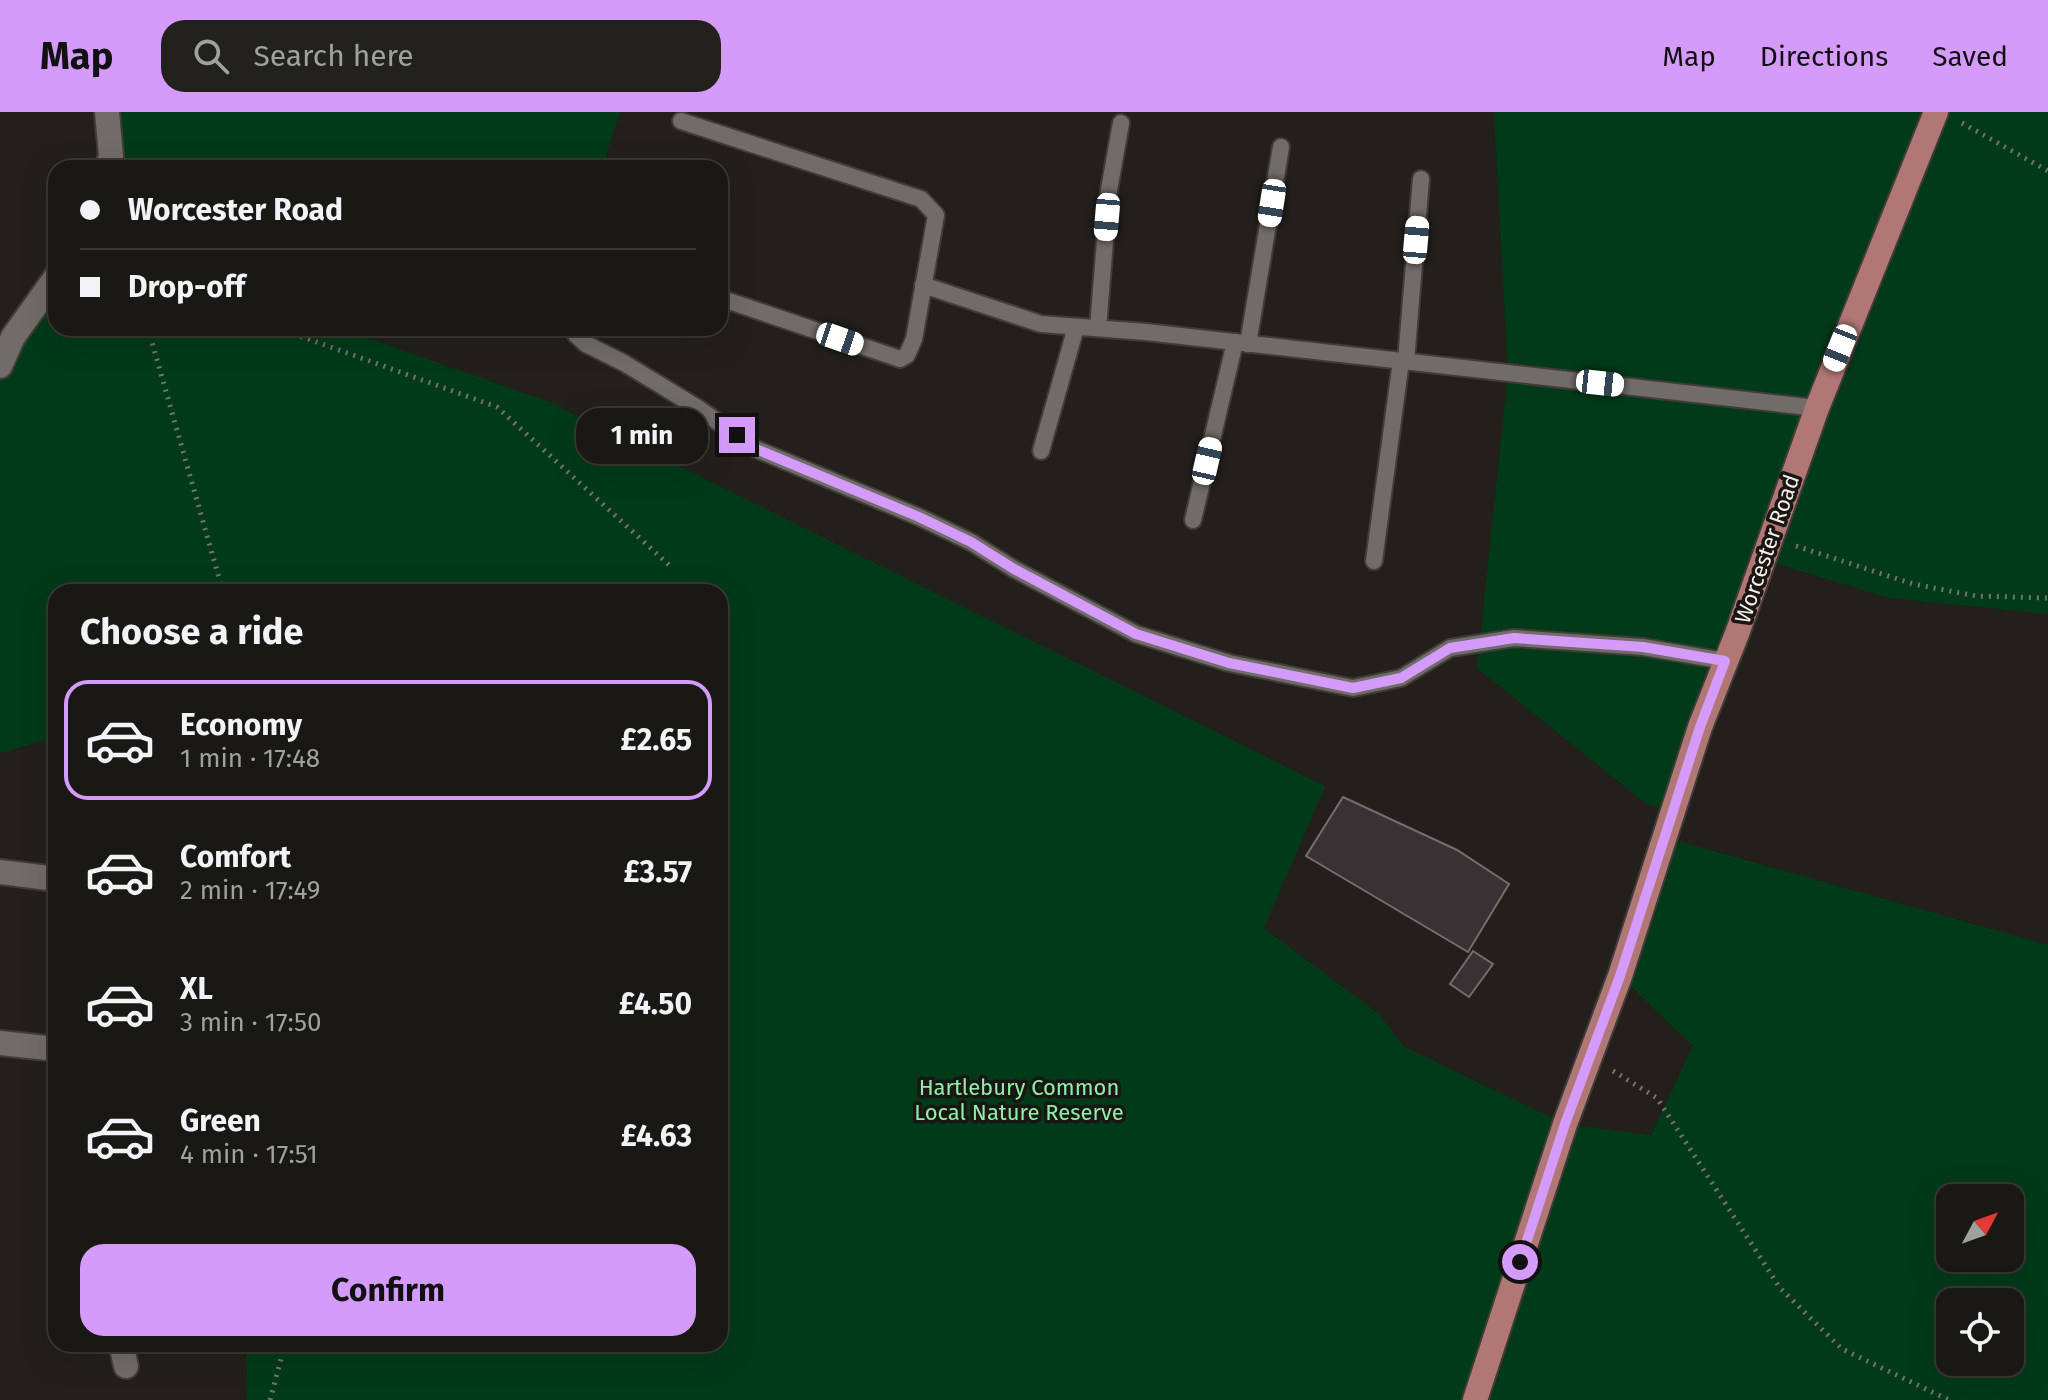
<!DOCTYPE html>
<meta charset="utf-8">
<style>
:root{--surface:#1a1815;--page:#23211e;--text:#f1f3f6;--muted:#9fa0a0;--line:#383734;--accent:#d59bfb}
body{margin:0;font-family:"Fira Sans",sans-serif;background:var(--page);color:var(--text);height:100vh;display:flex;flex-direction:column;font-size:30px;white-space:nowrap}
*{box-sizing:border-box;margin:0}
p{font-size:26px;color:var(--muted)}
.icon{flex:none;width:44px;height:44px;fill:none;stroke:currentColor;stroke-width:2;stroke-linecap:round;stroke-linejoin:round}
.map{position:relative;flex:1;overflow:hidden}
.sheet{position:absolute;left:48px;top:472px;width:680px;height:768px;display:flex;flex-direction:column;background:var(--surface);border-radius:24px;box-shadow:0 8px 32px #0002,0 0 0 2px var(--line)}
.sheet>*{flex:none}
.hud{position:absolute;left:48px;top:48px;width:680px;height:176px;border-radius:24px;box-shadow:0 8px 32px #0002,0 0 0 2px var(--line);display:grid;align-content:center;height:176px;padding:0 32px;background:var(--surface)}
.needle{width:52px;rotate:49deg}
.controls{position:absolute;left:1936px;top:1072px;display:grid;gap:16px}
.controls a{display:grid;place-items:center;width:88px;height:88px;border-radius:16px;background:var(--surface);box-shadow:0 8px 32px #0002,0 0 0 2px var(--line);font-size:40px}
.end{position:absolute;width:36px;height:36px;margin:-18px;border:10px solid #d59bfb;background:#111;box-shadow:0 0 0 4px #111}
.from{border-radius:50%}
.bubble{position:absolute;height:56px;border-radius:24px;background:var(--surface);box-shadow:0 8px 32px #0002,0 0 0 2px var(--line);font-size:26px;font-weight:700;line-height:56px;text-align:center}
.car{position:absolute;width:24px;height:48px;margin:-24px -12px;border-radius:10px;box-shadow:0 0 6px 2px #0007;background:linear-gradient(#fff 24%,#345 0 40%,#fff 0 76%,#345 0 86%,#fff 0)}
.hud b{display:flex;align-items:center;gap:28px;height:76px;font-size:30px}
.hud b+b{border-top:2px solid var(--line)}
.hud i{width:20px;height:20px;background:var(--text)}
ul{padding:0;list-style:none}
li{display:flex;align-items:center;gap:24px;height:120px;margin:0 16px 12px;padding:0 16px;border:4px solid transparent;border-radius:24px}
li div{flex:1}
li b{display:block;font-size:30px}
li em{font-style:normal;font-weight:700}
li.current{border-color:var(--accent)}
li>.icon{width:72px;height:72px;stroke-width:1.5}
h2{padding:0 32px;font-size:36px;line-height:96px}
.button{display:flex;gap:16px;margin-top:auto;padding:16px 32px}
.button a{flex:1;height:92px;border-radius:24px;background:var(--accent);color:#111;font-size:32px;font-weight:700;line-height:92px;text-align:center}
header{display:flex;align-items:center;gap:48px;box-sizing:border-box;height:112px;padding:0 40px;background:var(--accent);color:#111}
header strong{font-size:38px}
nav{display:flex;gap:44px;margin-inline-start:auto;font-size:28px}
.search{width:560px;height:72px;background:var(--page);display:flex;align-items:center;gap:20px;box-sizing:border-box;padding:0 28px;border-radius:24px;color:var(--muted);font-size:30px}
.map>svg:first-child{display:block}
.green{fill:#003a19;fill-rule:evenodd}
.building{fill:#383235;stroke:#736d6f;stroke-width:2}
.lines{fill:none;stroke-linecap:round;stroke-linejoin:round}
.service-casing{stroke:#3f3c39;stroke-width:20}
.minor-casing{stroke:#3f3c39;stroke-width:28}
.primary-casing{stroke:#3f3c39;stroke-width:28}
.path{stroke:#75726f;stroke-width:5;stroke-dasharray:2 6;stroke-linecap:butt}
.service{stroke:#716c67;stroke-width:16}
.minor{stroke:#716c67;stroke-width:24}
.primary{stroke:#b17775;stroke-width:24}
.route{stroke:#d59bfb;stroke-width:10}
.labels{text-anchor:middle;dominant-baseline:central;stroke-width:7;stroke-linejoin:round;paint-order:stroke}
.street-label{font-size:22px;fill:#f1efec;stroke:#1a1613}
.park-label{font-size:22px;fill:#8eefaa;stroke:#1a1613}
</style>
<header>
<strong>Map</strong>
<div class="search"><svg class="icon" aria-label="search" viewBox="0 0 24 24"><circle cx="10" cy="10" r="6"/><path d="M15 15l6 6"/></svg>Search here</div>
<nav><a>Map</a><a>Directions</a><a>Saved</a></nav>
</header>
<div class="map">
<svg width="2048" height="1288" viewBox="0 0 2048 1288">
<rect width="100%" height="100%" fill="#23201c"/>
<g class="green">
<path d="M107,0h513l-18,56h-466l-11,-3 -1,3h-17z"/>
<path d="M1494,0h554v502l-159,-16 -125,-38 -91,252 -28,-9 -168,-135 31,-295z"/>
<path d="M56,165v51h284l210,74 775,384 -61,142 115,86 25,33 161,77 86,11 42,-89 -73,-70 44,-139 384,108v455h-1801l-1,-56h474v-752h-664v145l-56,16v-386zM1950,1086h60v60h-60zM1950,1190h60v60h-60z"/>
</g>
<g class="building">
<path d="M1343,685l114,53 52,34 -41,68 -162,-96z"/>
<path d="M1473,839l20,13 -24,33 -19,-13z"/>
</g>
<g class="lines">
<defs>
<g id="service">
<path d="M681,9l240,78 15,16 -22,124 -7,16 -7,4 -180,-61"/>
<path d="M923,173l118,39 105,8 671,76"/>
<path d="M577,216l-1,7 10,9 38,19 74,45 58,41 163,68 52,25 43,27 122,65 93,29 124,25 48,-10 49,-30 64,-10 129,9 82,14"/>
<path d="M1098,216l11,-138 12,-67"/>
<path d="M1248,232l33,-197"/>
<path d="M1406,249l15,-182"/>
<path d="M1041,339l35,-124"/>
<path d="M1193,408l42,-178"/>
<path d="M1374,449l27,-200"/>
</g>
<g id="minor">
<path d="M107,56l4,-12 -4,-44"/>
<path d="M0,254l13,-29 43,-60"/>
<path d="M0,760l56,7"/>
<path d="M0,931l56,6"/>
<path d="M121,1232l5,22"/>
</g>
<path id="primary" d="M1475,1288l90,-276 55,-148 80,-249 38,-96 79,-223 119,-296"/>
</defs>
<use href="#service" class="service-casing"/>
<use href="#minor" class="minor-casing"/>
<use href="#primary" class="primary-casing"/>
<g class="path">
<path d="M1962,11l86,48"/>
<path d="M148,216l75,264"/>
<path d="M278,216l219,79 172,158"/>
<path d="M1796,434l117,38 63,12 72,2"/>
<path d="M1613,959l44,27 123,190 62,61 107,51"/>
<path d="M270,1288l15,-56"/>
</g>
<use href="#service" class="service"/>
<use href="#minor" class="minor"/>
<use href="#primary" class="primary"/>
</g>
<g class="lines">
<path class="route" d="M737,323l19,14 163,68 52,25 43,27 122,65 93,29 124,25 48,-10 49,-30 64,-10 129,9 82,14 -25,66 -80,249 -55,148 -45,138"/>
</g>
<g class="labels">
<g class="street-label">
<text transform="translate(1767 437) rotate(-71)">Worcester Road</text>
</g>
<g class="park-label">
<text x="1019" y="975">Hartlebury Common<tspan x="1019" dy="25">Local Nature Reserve</tspan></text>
</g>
</g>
</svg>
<div class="controls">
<a><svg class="needle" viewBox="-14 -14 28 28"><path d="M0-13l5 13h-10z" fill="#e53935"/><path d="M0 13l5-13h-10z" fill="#9fa0a0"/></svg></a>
<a><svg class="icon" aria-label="locate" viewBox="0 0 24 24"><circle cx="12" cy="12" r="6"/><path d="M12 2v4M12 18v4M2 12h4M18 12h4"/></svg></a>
</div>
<i class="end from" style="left:1520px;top:1150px"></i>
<i class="end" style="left:737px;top:323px"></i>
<div class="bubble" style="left:576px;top:296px;width:132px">1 min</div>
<i class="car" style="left:1272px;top:91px;rotate:189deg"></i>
<i class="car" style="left:1107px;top:105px;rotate:185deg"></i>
<i class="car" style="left:1416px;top:128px;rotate:5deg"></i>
<i class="car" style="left:840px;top:227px;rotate:109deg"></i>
<i class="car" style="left:1840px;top:236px;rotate:202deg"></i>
<i class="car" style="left:1600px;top:271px;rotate:96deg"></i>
<i class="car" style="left:1207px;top:349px;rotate:13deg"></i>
<div class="hud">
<b><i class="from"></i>Worcester Road</b>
<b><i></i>Drop-off</b>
</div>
<section class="sheet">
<h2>Choose a ride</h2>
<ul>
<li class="current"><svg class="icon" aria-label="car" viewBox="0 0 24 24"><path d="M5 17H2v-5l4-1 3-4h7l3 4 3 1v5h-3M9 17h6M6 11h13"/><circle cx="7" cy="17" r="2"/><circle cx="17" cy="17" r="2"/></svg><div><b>Economy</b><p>1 min · 17:48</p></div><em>£2.65</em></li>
<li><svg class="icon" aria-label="car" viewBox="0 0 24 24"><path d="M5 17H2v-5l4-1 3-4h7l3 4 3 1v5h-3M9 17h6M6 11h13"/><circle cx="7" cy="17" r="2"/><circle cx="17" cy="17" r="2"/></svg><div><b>Comfort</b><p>2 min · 17:49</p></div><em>£3.57</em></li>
<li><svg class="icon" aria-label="car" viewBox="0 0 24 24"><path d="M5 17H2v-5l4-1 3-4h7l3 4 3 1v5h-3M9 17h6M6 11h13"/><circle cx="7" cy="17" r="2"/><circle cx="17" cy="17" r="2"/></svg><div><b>XL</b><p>3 min · 17:50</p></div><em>£4.50</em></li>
<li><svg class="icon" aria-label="car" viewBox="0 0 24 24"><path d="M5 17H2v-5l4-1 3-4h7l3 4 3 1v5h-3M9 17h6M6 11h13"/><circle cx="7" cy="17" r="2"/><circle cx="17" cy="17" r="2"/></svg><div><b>Green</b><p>4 min · 17:51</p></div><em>£4.63</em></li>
</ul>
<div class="button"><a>Confirm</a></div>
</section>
</div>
